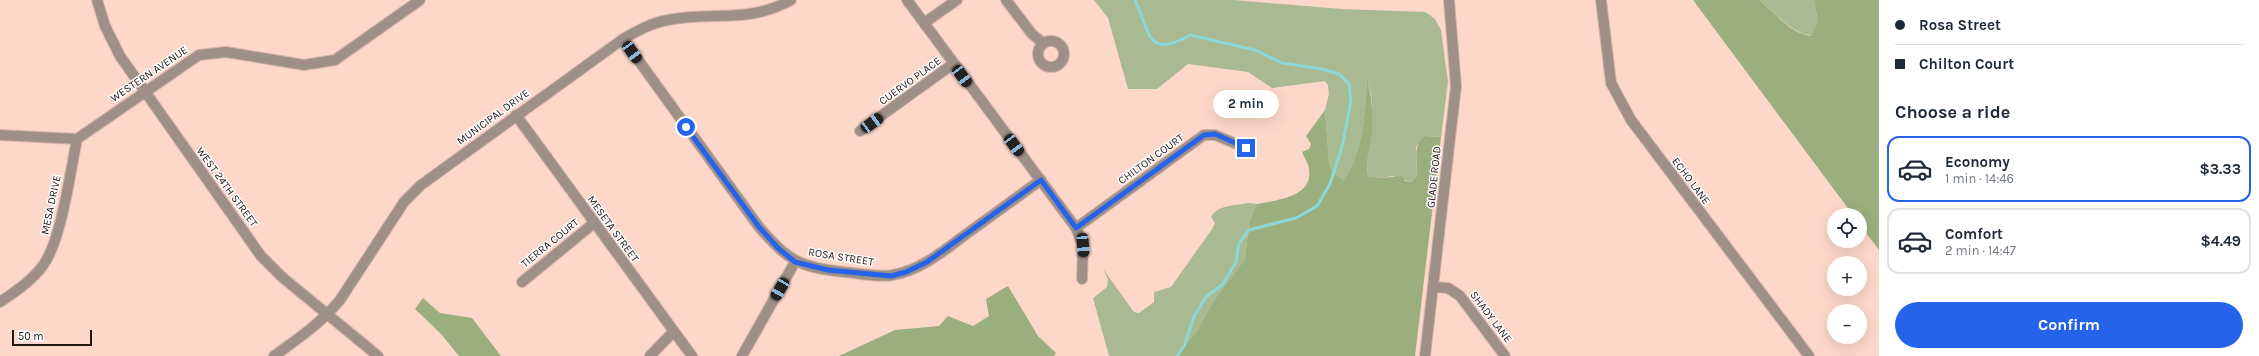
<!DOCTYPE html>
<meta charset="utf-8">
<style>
:root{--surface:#fff;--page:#f2f2f3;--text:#1f2937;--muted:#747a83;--line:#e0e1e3;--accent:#2563eb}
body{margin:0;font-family:Karla,sans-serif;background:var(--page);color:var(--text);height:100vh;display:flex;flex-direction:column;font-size:15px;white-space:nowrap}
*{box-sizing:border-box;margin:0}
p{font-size:13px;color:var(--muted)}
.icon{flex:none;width:22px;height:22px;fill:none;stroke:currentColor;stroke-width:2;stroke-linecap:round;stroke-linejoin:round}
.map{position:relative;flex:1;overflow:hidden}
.drawer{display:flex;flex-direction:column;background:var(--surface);width:380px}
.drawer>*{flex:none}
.guide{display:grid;align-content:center;height:88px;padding:0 16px;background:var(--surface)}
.buttons{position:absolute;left:1827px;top:208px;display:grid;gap:8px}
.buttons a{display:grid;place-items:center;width:40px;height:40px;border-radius:50%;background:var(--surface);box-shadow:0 4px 16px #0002;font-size:20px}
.scale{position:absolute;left:12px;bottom:10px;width:80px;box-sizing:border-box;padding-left:4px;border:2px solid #221510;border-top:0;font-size:11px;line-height:14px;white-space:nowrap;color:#221510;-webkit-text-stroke:3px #fff;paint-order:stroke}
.end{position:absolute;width:18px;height:18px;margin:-9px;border:5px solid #2563eb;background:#fff;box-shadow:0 0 0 2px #fff}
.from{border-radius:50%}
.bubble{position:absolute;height:28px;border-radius:14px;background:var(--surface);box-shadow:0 4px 16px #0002;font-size:13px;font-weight:700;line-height:28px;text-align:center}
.car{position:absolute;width:12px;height:24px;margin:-12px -6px;border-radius:5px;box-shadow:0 0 3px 1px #0007;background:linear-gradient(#222 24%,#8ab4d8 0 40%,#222 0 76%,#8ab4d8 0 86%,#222 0)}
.guide b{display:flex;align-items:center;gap:14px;height:38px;font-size:15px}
.guide b+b{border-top:1px solid var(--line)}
.guide i{width:10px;height:10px;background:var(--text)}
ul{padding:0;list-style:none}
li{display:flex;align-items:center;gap:12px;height:66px;margin:0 8px 6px;padding:0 8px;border:2px solid var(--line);border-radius:12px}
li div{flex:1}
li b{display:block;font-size:15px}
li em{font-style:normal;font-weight:700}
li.active{border-color:var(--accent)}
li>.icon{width:36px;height:36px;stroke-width:1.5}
h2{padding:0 16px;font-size:18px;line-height:48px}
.cta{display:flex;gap:8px;margin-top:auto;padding:8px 16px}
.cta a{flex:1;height:46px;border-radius:24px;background:var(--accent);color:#fff;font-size:16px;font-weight:700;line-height:46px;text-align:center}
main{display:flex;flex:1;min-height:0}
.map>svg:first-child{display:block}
.green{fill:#a9ba92}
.forest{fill:#9aaf7d}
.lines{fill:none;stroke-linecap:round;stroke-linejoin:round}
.stream{stroke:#8cd7d7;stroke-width:3}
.minor-casing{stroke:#d6b4a9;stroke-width:12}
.minor{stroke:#9e9087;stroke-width:10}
.route{stroke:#2563eb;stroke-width:5}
.labels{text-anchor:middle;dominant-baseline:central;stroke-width:3;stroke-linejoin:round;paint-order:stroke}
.street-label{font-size:11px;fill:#221510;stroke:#fff}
</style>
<main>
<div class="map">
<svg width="1879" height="356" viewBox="0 0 1879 356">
<rect width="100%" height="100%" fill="#fdd7ca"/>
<g class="green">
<path d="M1094,0h139l109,9 83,3 10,7 6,11 7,52 -7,55 -17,-1 -8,11 1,28 -6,7 -19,-6 -10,2 -14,-2c-5,-32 12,-65 -1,-96 -2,35 -3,72 -23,102l-11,-9 -4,-12 -4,-51 4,-16 -1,-9 -3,-4 -53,7 -24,-16 -60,-8 -31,25h-29l-20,-71z"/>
<path d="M1759,0h55l4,22 -6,14c-23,-4 -35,-22 -53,-36z"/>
<path d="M1248,203l9,1 -8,18 -4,37 -33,44 -15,28 -20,25h-68l-16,-58 14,-11 1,-8 -5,-10 31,43 5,1 15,-11v-10l17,-5 41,-58 3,-6 -4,-6c7,-13 25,-11 37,-14z"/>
</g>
<g class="forest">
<path d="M1693,0h66c18,14 29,32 52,36l7,-14 -4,-22h65v250l-19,-25v-10h-7z"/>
<path d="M1367,79c5,17 6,35 5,53 -2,16 -7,28 -4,44l14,2 20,-2 3,5 6,1 6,-7c1,-15 -5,-27 7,-39l17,1 -26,219h-238l20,-25 15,-28 33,-44 4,-37 8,-18c19,-4 56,-7 52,-34 0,-6 -5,-12 -7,-18l7,-3 2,-5 -5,-8 19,-26 4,51 4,12 11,8c20,-30 21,-67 23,-102z"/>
<path d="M1008,286l30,50 18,17 -2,3h-215l56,-26 44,-4 9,-10 25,10 16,-10 -3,-17z"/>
<path d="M423,298l17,15 32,5 29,38h-42l-18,-22 -26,-25z"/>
</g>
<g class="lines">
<path class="stream" d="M1135,0c15,32 12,60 55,35l65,15 27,13 40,6 17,5 10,10 2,17 -9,46 -12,37 -13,22 -21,12 -47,12 -10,13 -3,19 -13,22 -17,13 -12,19 -10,30 -7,10"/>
<defs>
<g id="minor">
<path d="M97,0l8,26 15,30 141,200 21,21 96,79"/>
<path d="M907,0l169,228 7,17 -1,34"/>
<path d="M1006,0l26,34 11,9"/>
<path d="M1601,0l10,83 20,37 178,236"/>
<path d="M924,23l33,-23"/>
<path d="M623,39l136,188c30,34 39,40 85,45 15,1 34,6 49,3 29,-5 53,-26 76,-43 24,-17 48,-35 72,-52"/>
<circle cx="1051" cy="54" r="13"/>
<path d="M516,115l176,241"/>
<path d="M860,131l93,-67"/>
<path d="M0,135l77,4 122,-84 27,-3 78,13 31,-5 85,-60"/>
<path d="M1076,228l128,-93h11l31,13"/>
<path d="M522,282l72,-59"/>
<path d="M1434,287l14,1 12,8 45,60"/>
<path d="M0,302c16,-11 33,-22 44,-38 18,-27 26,-91 33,-125"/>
<path d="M274,356c24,-17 47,-33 66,-56l64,-98 17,-17 202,-146c14,-8 28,-16 45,-19 45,-9 80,4 123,-20"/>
<path d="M650,356l24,-25"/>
<path d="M742,356l53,-94"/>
<path d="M1425,356l31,-270 -7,-86"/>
</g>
</defs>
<use href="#minor" class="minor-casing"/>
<use href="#minor" class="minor"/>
</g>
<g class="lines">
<path class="route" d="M686,127l73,100 19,21 17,14 33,8 63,6 15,-4 21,-10 114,-82 35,48 128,-93 11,-1 31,14"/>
</g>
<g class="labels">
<g class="street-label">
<text transform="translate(149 74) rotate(-34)">WESTERN AVENUE</text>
<text transform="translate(910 81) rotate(-36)">CUERVO PLACE</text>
<text transform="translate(493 117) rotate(-36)">MUNICIPAL DRIVE</text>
<text transform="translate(1151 159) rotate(-36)">CHILTON COURT</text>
<text transform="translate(1434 177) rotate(-84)">GLADE ROAD</text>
<text transform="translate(1691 181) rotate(53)">ECHO LANE</text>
<text transform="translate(227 187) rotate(54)">WEST 24TH STREET</text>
<text transform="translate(51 205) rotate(-78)">MESA DRIVE</text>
<text transform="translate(613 229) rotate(54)">MESETA STREET</text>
<text transform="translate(550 243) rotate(-39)">TIERRA COURT</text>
<text transform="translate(841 257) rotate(9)">ROSA STREET</text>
<text transform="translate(1491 317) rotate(53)">SHADY LANE</text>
</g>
</g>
</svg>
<div class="buttons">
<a><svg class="icon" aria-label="locate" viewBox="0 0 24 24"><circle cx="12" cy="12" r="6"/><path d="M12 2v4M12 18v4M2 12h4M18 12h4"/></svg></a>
<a>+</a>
<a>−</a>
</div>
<div class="scale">50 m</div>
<i class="end from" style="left:686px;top:127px"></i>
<i class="end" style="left:1246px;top:148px"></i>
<div class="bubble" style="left:1213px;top:90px;width:66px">2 min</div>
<i class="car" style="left:632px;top:52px;rotate:144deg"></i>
<i class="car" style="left:962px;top:76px;rotate:143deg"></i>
<i class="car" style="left:872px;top:123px;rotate:54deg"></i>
<i class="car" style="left:1014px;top:145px;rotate:143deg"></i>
<i class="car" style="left:1083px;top:245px;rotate:176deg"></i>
<i class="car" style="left:780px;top:289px;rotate:210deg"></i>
</div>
<section class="drawer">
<div class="guide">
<b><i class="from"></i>Rosa Street</b>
<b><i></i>Chilton Court</b>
</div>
<h2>Choose a ride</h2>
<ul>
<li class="active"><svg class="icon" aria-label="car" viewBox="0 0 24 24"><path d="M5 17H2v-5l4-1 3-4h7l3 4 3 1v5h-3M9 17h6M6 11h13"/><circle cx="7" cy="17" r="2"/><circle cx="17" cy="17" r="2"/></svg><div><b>Economy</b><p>1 min · 14:46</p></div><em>$3.33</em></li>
<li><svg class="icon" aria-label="car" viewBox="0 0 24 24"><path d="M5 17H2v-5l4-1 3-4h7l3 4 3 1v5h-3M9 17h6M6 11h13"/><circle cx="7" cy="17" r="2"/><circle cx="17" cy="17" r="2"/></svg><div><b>Comfort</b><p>2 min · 14:47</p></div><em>$4.49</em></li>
</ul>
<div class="cta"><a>Confirm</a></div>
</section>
</main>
